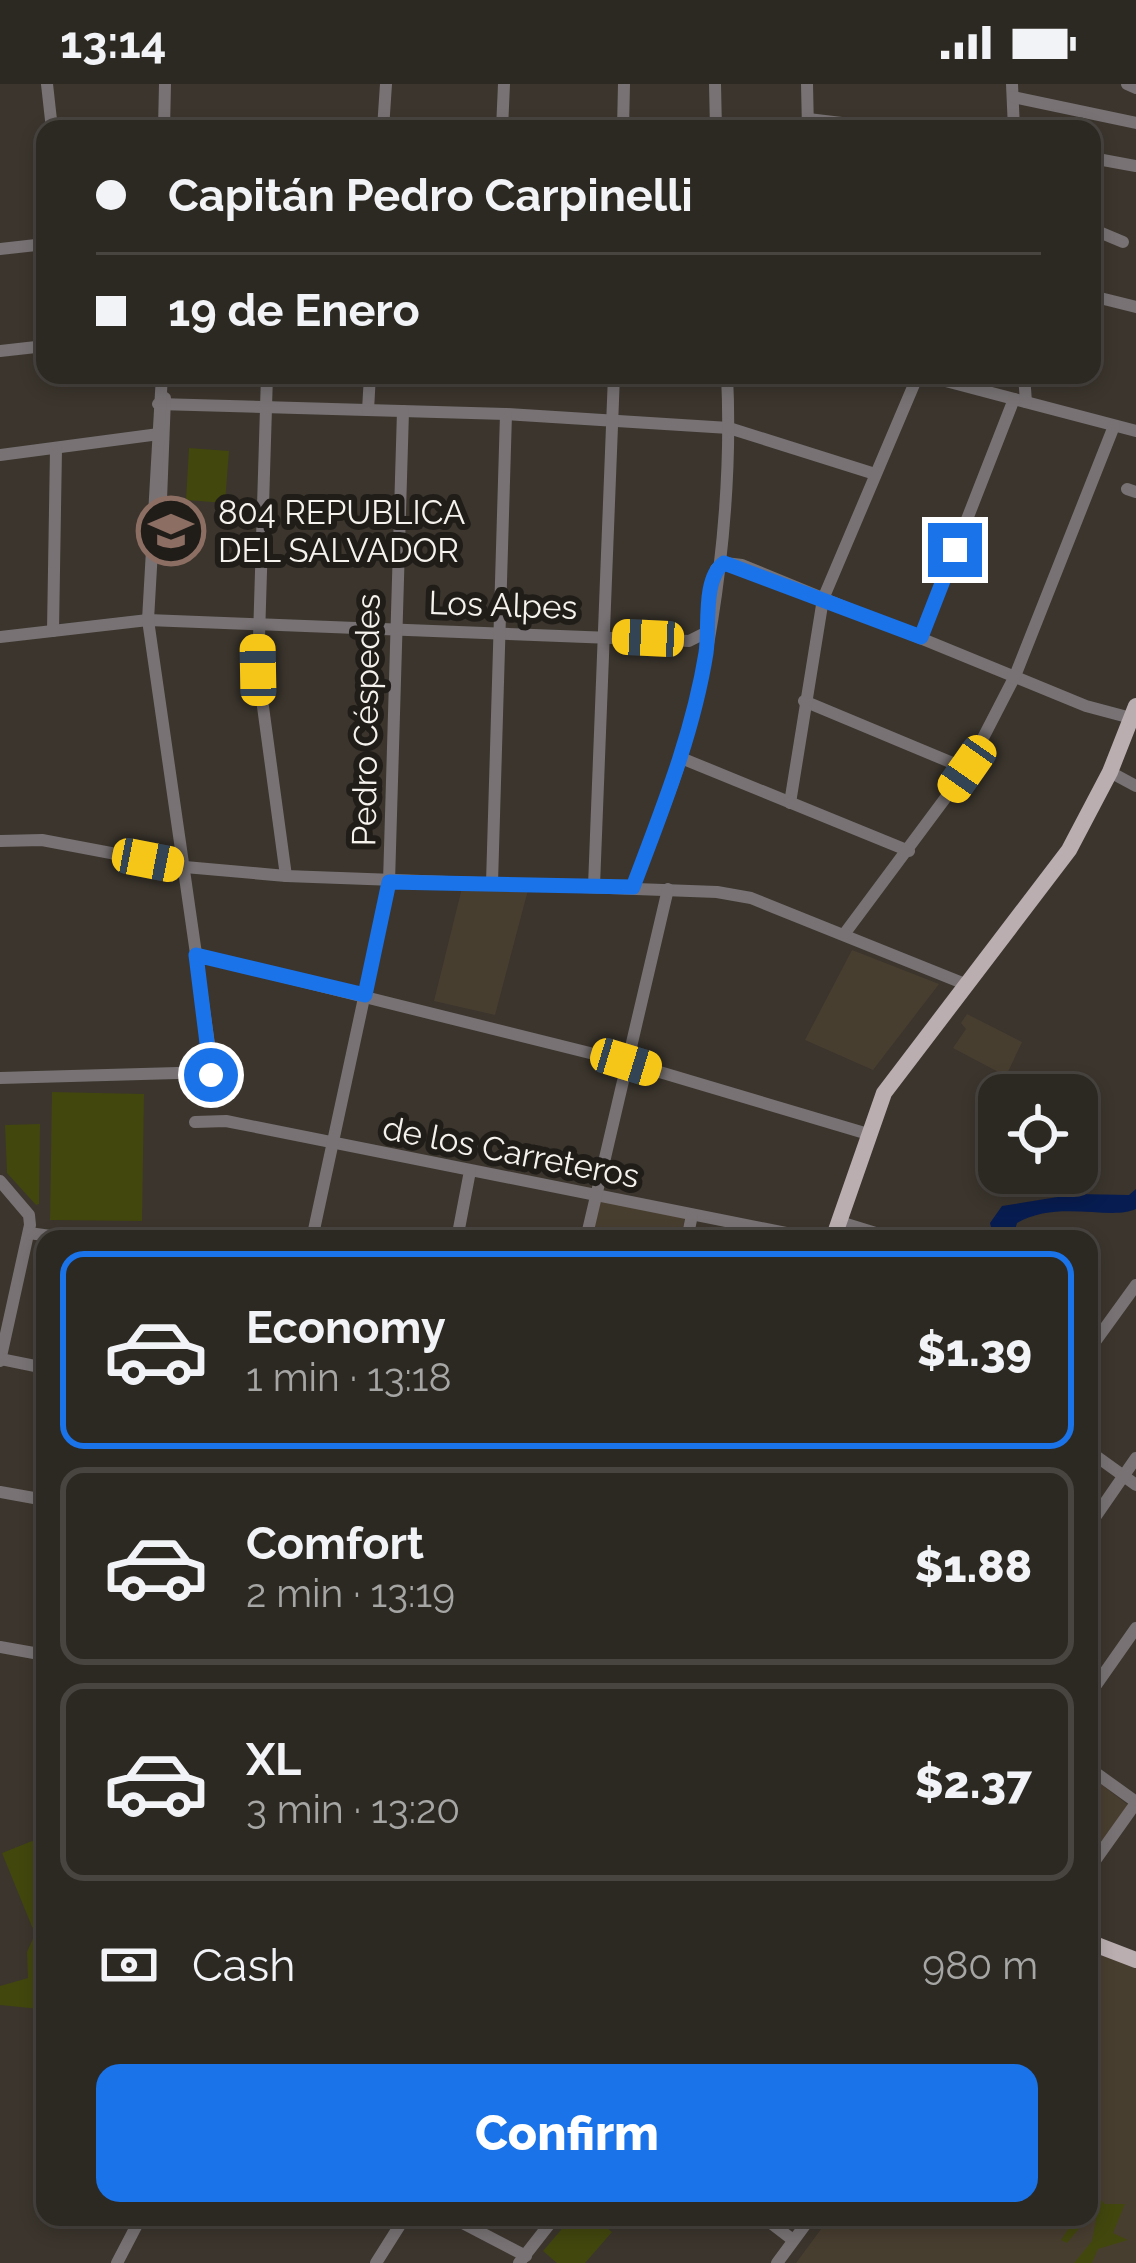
<!DOCTYPE html>
<meta charset="utf-8">
<style>
:root{--surface:#2c2822;--page:#38342f;--text:#f1f3f6;--muted:#a6a6a5;--line:#484440;--accent:#1a73e8}
body{margin:0;font-family:Raleway,sans-serif;background:var(--page);color:var(--text);height:100vh;display:flex;flex-direction:column;font-size:45px;white-space:nowrap}
*{box-sizing:border-box;margin:0}
p{font-size:39px;color:var(--muted)}
.icon{flex:none;width:66px;height:66px;fill:none;stroke:currentColor;stroke-width:2;stroke-linecap:round;stroke-linejoin:round}
.map{position:relative;flex:1;overflow:hidden}
.panel{position:absolute;left:36px;top:1146px;width:1062px;height:996px;display:flex;flex-direction:column;background:var(--surface);border-radius:24px;box-shadow:0 6px 18px #0003,0 0 0 3px var(--line)}
.panel>*{flex:none}
.guide{position:absolute;left:36px;top:36px;width:1065px;height:264px;border-radius:24px;box-shadow:0 6px 18px #0003,0 0 0 3px var(--line);display:grid;align-content:center;height:264px;padding:0 60px;background:var(--surface)}
.fabs{position:absolute;left:978px;top:990px;display:grid;gap:24px}
.fabs a{display:grid;place-items:center;width:120px;height:120px;border-radius:24px;background:var(--surface);box-shadow:0 6px 18px #0003,0 0 0 3px var(--line);font-size:60px}
.end{position:absolute;width:54px;height:54px;margin:-27px;border:15px solid #1a73e8;background:#fff;box-shadow:0 0 0 6px #fff}
.from{border-radius:50%}
.car{position:absolute;width:36px;height:72px;margin:-36px -18px;border-radius:15px;box-shadow:0 0 9px 3px #0007;background:linear-gradient(#f5c518 24%,#345 0 40%,#f5c518 0 76%,#345 0 86%,#f5c518 0)}
.guide b{display:flex;align-items:center;gap:42px;height:114px;font-size:45px}
.guide b+b{border-top:3px solid var(--line)}
.guide i{width:30px;height:30px;background:var(--text)}
ul{padding:21px 0 0;list-style:none}
li{display:flex;align-items:center;gap:36px;height:198px;margin:0 24px 18px;padding:0 36px;border:6px solid var(--line);border-radius:24px}
li div{flex:1}
li b{display:block;font-size:45px}
li em{font-style:normal;font-weight:800}
li.active{border-color:var(--accent)}
li>.icon{width:108px;height:108px;stroke-width:1.5}
.pay{display:flex;align-items:center;gap:30px;height:132px;padding:0 60px;font-size:45px}
.pay p{margin-inline-start:auto}
.action{display:flex;gap:24px;margin-top:auto;padding:24px 60px}
.action a{flex:1;height:138px;border-radius:24px;background:var(--accent);color:#fff;font-size:48px;font-weight:800;line-height:138px;text-align:center}
.status{display:flex;justify-content:space-between;align-items:center;height:84px;padding:0 60px;background:var(--surface);direction:ltr}
.status svg{height:33px;fill:currentColor}
.map>svg:first-child{display:block}
.built{fill:#483e30}
.green{fill:#42470e}
.water{fill:#071c50}
.lines{fill:none;stroke-linecap:round;stroke-linejoin:round}
.minor{stroke:#787274;stroke-width:12}
.major{stroke:#baaeb0;stroke-width:16}
.route{stroke:#1a73e8;stroke-width:15}
.labels{text-anchor:middle;dominant-baseline:central;stroke-width:12;stroke-linejoin:round;paint-order:stroke}
.poi-label{font-size:33px;fill:#f5f1ec;stroke:#201d19;text-anchor:start}
.street-label{font-size:33px;fill:#f5f1ec;stroke:#201d19}
</style>
<div class="status"><b>13:14</b><svg viewBox="0 0 49 12"><path d="M0 12V9h3v3zM5 12V6h3v6zM10 12V3h3v9zM15 12V0h3v12zM26 1h20v11H26zM47 4h2v5h-2z"/></svg></div>
<div class="map">
<svg width="1136" height="2179" viewBox="0 0 1136 2179">
<rect width="100%" height="100%" fill="#3b352d"/>
<g class="built">
<path d="M463,800l65,6 -33,125 -61,-14z"/>
<path d="M852,866l87,34 -66,86 -68,-30z"/>
<path d="M967,930l55,28 -16,34 -53,-28 13,-19 -5,-6z"/>
<path d="M599,1116l86,16 -4,23h-90z"/>
<path d="M1089,1691l39,30 -30,48 -4,-2 -5,7z"/>
<path d="M1089,1864l47,20v295h-340l34,-46h259z"/>
</g>
<g class="green">
<path d="M189,364l40,3 -4,52 -39,-3z"/>
<path d="M52,1008l92,2 -2,127 -92,-1z"/>
<path d="M40,1040l-1,80 -3,1 -29,-32 -2,-48z"/>
<path d="M32,1757l13,3v162l-5,3 -40,-4v-19l28,-8 -1,-26 8,-18 -33,-81z"/>
<path d="M1099,2114l6,6h20l-12,29 15,7 -30,9 -6,14h-18l18,-22 5,-27 -5,-1 -25,30 -6,-3 15,-23h13l1,-15z"/>
<path d="M572,2133h21l19,15 -27,31h-28l-14,-12z"/>
</g>
<path class="water" d="M1136,1105v20c-25,12 -79,-10 -119,14l-5,16h-18l-4,-16 12,-17 74,-12 53,1z"/>
<g class="lines">
<g class="minor">
<path d="M47,0l5,45"/>
<path d="M715,0l1,45"/>
<path d="M807,0l1,45"/>
<path d="M1012,0l2,45"/>
<path d="M1127,0l9,4"/>
<path d="M1013,13l123,26"/>
<path d="M808,35l84,10"/>
<path d="M164,45l1,-45"/>
<path d="M383,45l3,-45"/>
<path d="M502,45l2,-45"/>
<path d="M623,45l1,-45"/>
<path d="M1092,74l44,8"/>
<path d="M1092,114l6,-39"/>
<path d="M1092,145l31,13"/>
<path d="M0,165l45,-5"/>
<path d="M1092,212l44,11"/>
<path d="M0,267l45,-5"/>
<path d="M267,291l-9,295 28,206"/>
<path d="M923,291l213,56"/>
<path d="M1024,291l2,27"/>
<path d="M158,320l348,10 223,14 146,46"/>
<path d="M368,326l2,-35"/>
<path d="M0,371l159,-21"/>
<path d="M1127,405l9,3"/>
<path d="M159,467l6,-153"/>
<path d="M716,485l9,-6 17,2 344,141 45,12"/>
<path d="M53,547l3,-182"/>
<path d="M0,553l148,-17 541,21 18,-9"/>
<path d="M921,553l93,-238"/>
<path d="M804,617l163,68"/>
<path d="M681,674l228,93"/>
<path d="M1110,688l26,14"/>
<path d="M790,719l33,-204 95,-224"/>
<path d="M0,757l42,-1 143,27 101,9 431,16 34,6 214,86"/>
<path d="M492,799l14,-469"/>
<path d="M594,802l20,-511"/>
<path d="M633,803c16,-43 35,-86 48,-129 35,-116 52,-263 46,-383"/>
<path d="M845,849l122,-164 48,-93 99,-250"/>
<path d="M196,871l430,107 242,72"/>
<path d="M0,994l213,-6 -65,-452 14,-245"/>
<path d="M195,1038l31,-1 590,118"/>
<path d="M0,1097l29,34 1,10 -30,136"/>
<path d="M840,1138l55,17"/>
<path d="M29,1149l43,6"/>
<path d="M312,1155l77,-357 14,-471"/>
<path d="M457,1155l13,-68"/>
<path d="M586,1155l82,-350"/>
<path d="M687,1155l5,-24"/>
<path d="M1089,1266l47,-65"/>
<path d="M0,1275l45,9"/>
<path d="M1089,1367l47,34"/>
<path d="M0,1408l45,8"/>
<path d="M1089,1442l47,-68"/>
<path d="M0,1563l45,8"/>
<path d="M1089,1611l47,-67"/>
<path d="M1089,1684l47,34"/>
<path d="M1089,1785l47,-66"/>
<path d="M451,2133l75,39"/>
<path d="M763,2133l30,23"/>
<path d="M117,2179l24,-46"/>
<path d="M376,2179l29,-46"/>
<path d="M519,2179l36,-46"/>
<path d="M777,2179l34,-46"/>
</g>
<g class="major">
<path d="M833,1155l51,-146 185,-243 41,-78 26,-66"/>
<path d="M1089,1858l47,18"/>
</g>
</g>
<g class="lines">
<path class="route" d="M211,991l-15,-120 169,40 24,-113 244,5c29,-77 60,-153 73,-234 4,-25 -4,-74 18,-90l197,74 34,-87"/>
</g>
<defs>
<symbol id="school-ring" viewBox="-11 -11 22 22"><circle r="9.5" fill="#201d19" stroke="#8d6e63" stroke-width="1.5"/><path d="M0-5L7-2L0 1L-7-2ZM-4 1L0 2.5L4 1V4Q0 6-4 4Z" fill="#8d6e63"/></symbol>
</defs>
<g fill-rule="evenodd">
<use href="#school-ring" x="133" y="409" width="76" height="76"/>
</g>
<g class="labels">
<g class="poi-label">
<text x="218" y="428">804 REPUBLICA<tspan x="218" dy="38">DEL SALVADOR</tspan></text>
</g>
<g class="street-label">
<text transform="translate(503 521) rotate(2)">Los Alpes</text>
<text transform="translate(366 636) rotate(-89)">Pedro Céspedes</text>
<text transform="translate(511 1068) rotate(11)">de los Carreteros</text>
</g>
</g>
</svg>
<div class="fabs">
<a><svg class="icon" aria-label="locate" viewBox="0 0 24 24"><circle cx="12" cy="12" r="6"/><path d="M12 2v4M12 18v4M2 12h4M18 12h4"/></svg></a>
</div>
<i class="end from" style="left:211px;top:991px"></i>
<i class="end" style="left:955px;top:466px"></i>
<i class="car" style="left:648px;top:554px;rotate:273deg"></i>
<i class="car" style="left:258px;top:586px;rotate:359deg"></i>
<i class="car" style="left:967px;top:685px;rotate:215deg"></i>
<i class="car" style="left:148px;top:776px;rotate:101deg"></i>
<i class="car" style="left:626px;top:978px;rotate:107deg"></i>
<div class="guide">
<b><i class="from"></i>Capitán Pedro Carpinelli</b>
<b><i></i>19 de Enero</b>
</div>
<section class="panel">
<ul>
<li class="active"><svg class="icon" aria-label="car" viewBox="0 0 24 24"><path d="M5 17H2v-5l4-1 3-4h7l3 4 3 1v5h-3M9 17h6M6 11h13"/><circle cx="7" cy="17" r="2"/><circle cx="17" cy="17" r="2"/></svg><div><b>Economy</b><p>1 min · 13:18</p></div><em>$1.39</em></li>
<li><svg class="icon" aria-label="car" viewBox="0 0 24 24"><path d="M5 17H2v-5l4-1 3-4h7l3 4 3 1v5h-3M9 17h6M6 11h13"/><circle cx="7" cy="17" r="2"/><circle cx="17" cy="17" r="2"/></svg><div><b>Comfort</b><p>2 min · 13:19</p></div><em>$1.88</em></li>
<li><svg class="icon" aria-label="car" viewBox="0 0 24 24"><path d="M5 17H2v-5l4-1 3-4h7l3 4 3 1v5h-3M9 17h6M6 11h13"/><circle cx="7" cy="17" r="2"/><circle cx="17" cy="17" r="2"/></svg><div><b>XL</b><p>3 min · 13:20</p></div><em>$2.37</em></li>
</ul>
<div class="pay"><svg class="icon" aria-label="cash" viewBox="0 0 24 24"><path d="M3 7h18v10H3z"/><circle cx="12" cy="12" r="2"/></svg>Cash<p>980 m</p></div>
<div class="action"><a>Confirm</a></div>
</section>
</div>
